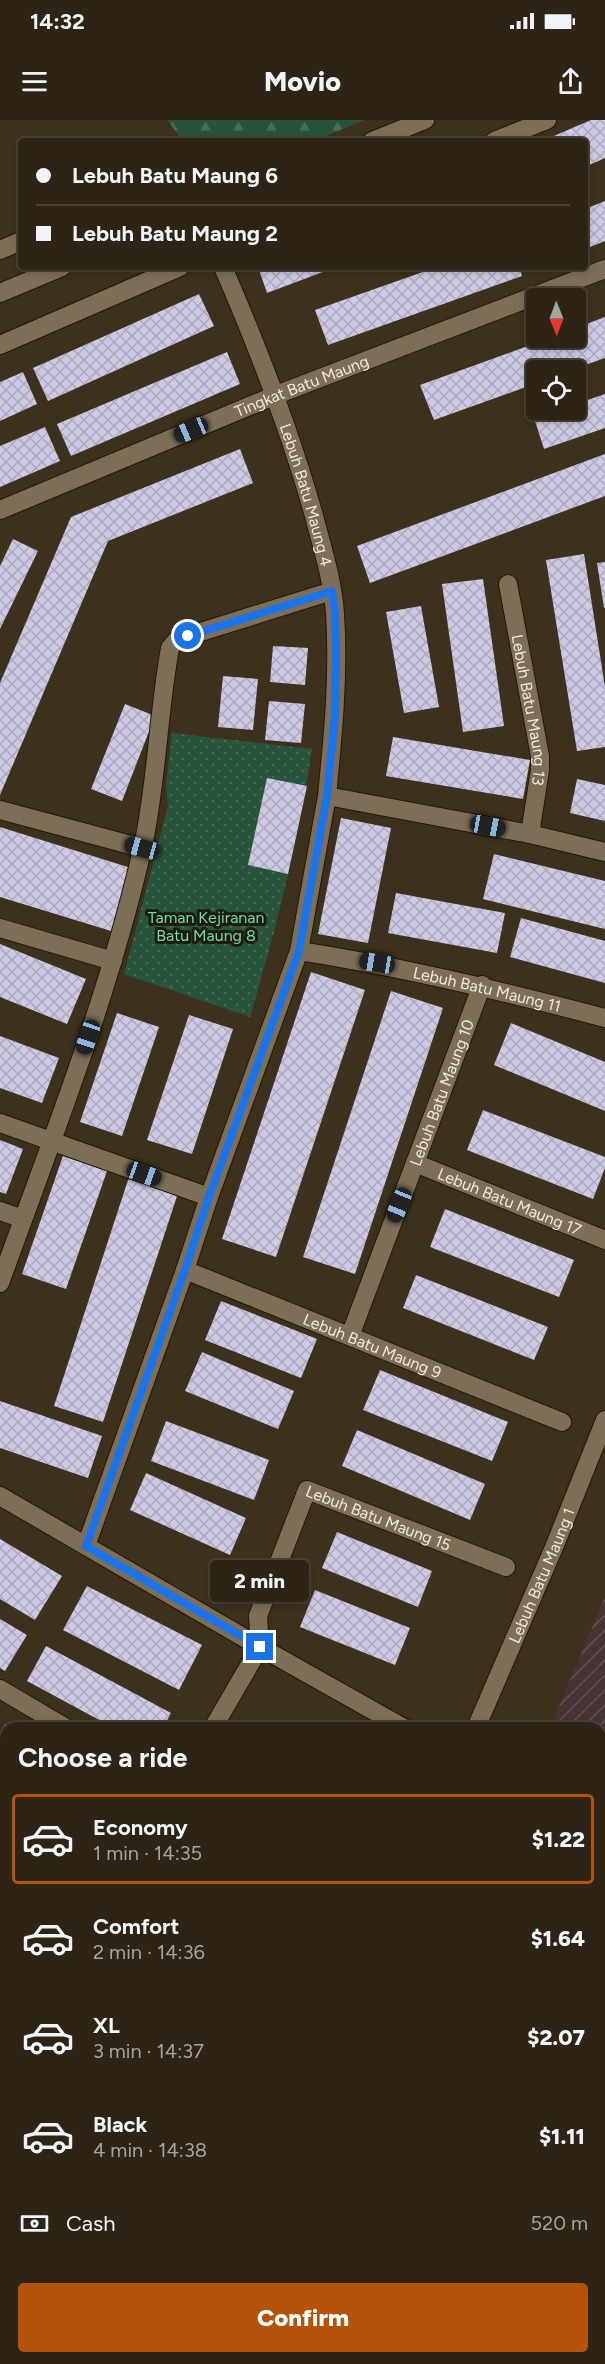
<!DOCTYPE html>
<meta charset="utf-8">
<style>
:root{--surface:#2e2415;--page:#362c1e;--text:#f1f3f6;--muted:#a7a4a0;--line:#494134;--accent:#b45309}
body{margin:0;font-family:Figtree,sans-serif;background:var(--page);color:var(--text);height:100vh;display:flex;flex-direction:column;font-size:22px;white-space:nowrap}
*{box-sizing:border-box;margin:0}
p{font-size:20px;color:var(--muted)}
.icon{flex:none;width:33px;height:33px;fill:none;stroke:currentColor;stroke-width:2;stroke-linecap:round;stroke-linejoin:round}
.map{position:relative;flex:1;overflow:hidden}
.panel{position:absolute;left:0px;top:1602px;width:606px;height:642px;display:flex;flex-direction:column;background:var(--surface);border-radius:18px 18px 0 0;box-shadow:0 3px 9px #0003,0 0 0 2px var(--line)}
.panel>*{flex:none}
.banner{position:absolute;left:18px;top:18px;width:570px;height:132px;border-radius:6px;box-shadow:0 3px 9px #0003,0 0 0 2px var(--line);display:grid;align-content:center;height:132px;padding:0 18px;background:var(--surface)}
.needle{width:39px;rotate:179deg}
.controls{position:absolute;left:526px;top:168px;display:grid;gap:12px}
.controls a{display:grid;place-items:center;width:60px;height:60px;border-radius:6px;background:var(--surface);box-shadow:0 3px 9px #0003,0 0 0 2px var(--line);font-size:30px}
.end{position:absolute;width:27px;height:27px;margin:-14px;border:8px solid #1a73e8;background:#fff;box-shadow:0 0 0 3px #fff}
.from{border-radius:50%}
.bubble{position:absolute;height:42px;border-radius:6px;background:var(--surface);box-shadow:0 3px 9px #0003,0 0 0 2px var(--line);font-size:20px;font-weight:800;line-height:42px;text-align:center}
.car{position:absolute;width:18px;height:36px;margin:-18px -9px;border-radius:8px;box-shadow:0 0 4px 2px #0007;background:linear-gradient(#222 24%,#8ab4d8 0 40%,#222 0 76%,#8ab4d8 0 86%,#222 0)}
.banner b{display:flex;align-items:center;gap:21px;height:57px;font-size:22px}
.banner b+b{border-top:2px solid var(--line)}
.banner i{width:15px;height:15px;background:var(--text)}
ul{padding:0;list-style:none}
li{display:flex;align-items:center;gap:18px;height:90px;margin:0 12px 9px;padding:0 6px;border:3px solid transparent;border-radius:6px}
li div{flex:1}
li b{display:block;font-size:22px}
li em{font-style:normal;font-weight:800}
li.current{border-color:var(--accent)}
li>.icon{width:54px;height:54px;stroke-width:1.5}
h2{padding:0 18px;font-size:27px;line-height:72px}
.pay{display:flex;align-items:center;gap:15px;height:66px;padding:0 18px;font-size:22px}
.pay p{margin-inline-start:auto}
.primary-button{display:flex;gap:12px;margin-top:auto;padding:12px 18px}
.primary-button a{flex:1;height:69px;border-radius:6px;background:var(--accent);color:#fff;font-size:24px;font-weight:800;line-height:69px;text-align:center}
.status{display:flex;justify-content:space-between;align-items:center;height:42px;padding:0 30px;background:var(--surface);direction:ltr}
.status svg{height:16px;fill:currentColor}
header{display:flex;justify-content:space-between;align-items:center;height:78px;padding:0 18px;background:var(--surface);font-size:27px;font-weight:800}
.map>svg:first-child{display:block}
.built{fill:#47351b}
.industrial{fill:url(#industrial-furrows)}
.forest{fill:url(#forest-firs)}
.park{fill:url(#park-dots)}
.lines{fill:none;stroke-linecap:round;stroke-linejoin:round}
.stream{stroke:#495c5f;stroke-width:5}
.building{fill:url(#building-cross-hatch)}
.street-casing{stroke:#241704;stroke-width:20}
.secondary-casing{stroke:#241704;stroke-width:20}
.street{stroke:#7d6e58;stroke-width:18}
.secondary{stroke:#8e783e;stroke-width:18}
.route{stroke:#1a73e8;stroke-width:8}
.labels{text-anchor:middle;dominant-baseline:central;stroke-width:6;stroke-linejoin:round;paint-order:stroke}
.street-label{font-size:16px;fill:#f2e9dd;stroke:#1f1910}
.park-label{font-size:16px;fill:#70dda0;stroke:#1f1910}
</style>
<div class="status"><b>14:32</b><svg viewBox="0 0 49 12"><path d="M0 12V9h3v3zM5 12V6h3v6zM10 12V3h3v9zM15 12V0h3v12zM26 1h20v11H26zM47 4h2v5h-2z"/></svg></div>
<header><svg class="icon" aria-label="menu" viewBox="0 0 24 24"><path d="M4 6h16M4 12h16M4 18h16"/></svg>Movio<svg class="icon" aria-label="share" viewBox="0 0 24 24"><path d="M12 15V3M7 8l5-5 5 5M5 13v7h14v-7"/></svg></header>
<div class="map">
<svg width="605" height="2244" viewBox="0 0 605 2244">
<defs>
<pattern id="industrial-furrows" width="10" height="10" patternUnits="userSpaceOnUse" patternTransform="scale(1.5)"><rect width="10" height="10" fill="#483334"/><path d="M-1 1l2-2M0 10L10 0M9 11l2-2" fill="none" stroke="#635151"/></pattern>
<pattern id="forest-firs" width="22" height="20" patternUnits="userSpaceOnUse" patternTransform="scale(1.5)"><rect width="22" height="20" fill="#28543b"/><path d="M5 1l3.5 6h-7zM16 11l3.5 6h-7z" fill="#486d57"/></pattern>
<pattern id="park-dots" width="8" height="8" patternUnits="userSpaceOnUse" patternTransform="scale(1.5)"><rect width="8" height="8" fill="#28543b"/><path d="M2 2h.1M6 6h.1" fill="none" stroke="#486d57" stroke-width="1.8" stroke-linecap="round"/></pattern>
<pattern id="building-cross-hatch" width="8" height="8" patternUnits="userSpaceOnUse" patternTransform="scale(1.5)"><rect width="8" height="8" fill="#cdc9e4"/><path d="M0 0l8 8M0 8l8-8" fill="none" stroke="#aca8bc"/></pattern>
</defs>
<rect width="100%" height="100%" fill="#3d301c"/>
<g class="built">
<path d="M0,1784l6,4v414l-6,-4z"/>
<path d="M605,2081v163h-530l-10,-6h535v-147z"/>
</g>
<path class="industrial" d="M605,1477v479l-5,-2v-346h-50z"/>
<path class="forest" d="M167,0h197l-49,21h-132z"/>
<path class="park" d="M172,613l140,16c-13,91 -36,180 -62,268l-126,-43 44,-168 -2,-22z"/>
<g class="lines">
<path class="stream" d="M600,2077l5,-9"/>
</g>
<g class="building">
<path d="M591,0h14v38l-20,9v-26h-43z"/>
<path d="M605,81v40l-20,8v-40z"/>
<path d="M258,147h78l-69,26z"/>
<path d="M437,147h82l3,9 -194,69 -13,-35z"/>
<path d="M199,174l15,32 -166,75 -15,-33z"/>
<path d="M605,197v41l-34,12h-34v13l-103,37 -14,-35 130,-47h26v-10z"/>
<path d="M227,232l13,32 -169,72 -14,-32z"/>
<path d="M23,252l14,32 -37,17v-39z"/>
<path d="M605,274v34l-61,21 -10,-31 25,-8h17v-6z"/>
<path d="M45,307l15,34 -60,26v-41z"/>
<path d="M240,329l13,34 -145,58 -108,254v-112l71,-166z"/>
<path d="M605,334v42l-235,87 -13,-37z"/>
<path d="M13,419l25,12 -38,78v-63z"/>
<path d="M584,434l21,133v60l-28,4 -31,-191z"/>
<path d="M605,442v46h-1l-7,-45z"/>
<path d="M483,459l21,147 -41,6 -21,-148z"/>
<path d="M421,486l18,101 -35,6 -18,-101z"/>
<path d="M273,526l35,2 -3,37 -35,-3z"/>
<path d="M223,556l35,3 -5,51 -35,-3z"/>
<path d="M269,581l36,3 -4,39 -36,-3z"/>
<path d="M125,584l30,12 -33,85 -31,-12z"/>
<path d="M393,617l137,23 -7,39 -137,-23z"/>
<path d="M267,658l40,8 -19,88 -40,-9z"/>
<path d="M577,659l28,6v36l-35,-8z"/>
<path d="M341,698l50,10 -23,115 -50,-9z"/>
<path d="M0,707l131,41 -20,63 -111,-34z"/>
<path d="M494,734l111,27v48l-122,-30z"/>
<path d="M396,773l109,20 -8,40 -109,-20z"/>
<path d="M521,798l84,23v42l-95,-26z"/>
<path d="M0,824l86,35 -19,45 -67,-27z"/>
<path d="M311,852l54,18 -89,267 -54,-18z"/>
<path d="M391,871l52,17 -88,266 -52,-17z"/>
<path d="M117,893l42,14 -37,109 -42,-14z"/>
<path d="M189,895l44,14 -41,125 -45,-14z"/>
<path d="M511,903l94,39v49l-111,-46z"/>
<path d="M0,916l59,22 -17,45 -42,-15z"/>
<path d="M483,990l122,47v11l-12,31 -126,-49z"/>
<path d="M0,1020l23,9 -17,45 -6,-2z"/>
<path d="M63,1036l44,15 -41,118 -44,-15z"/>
<path d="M129,1057l49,16 -75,229 -49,-16z"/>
<path d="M445,1089l129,51 -15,37 -129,-50z"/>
<path d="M416,1155l132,52 -14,33 -131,-52z"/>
<path d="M221,1181l96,38 -16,39 -96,-38z"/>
<path d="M202,1232l92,39 -16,38 -93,-38z"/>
<path d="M380,1250l128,52 -16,39 -129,-51z"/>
<path d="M0,1281l102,35 -14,42 -88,-30z"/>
<path d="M166,1301l103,39 -15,40 -103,-39z"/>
<path d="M357,1310l128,54 -15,36 -128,-54z"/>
<path d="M146,1353l100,45 -16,37 -100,-45z"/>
<path d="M337,1412l95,39 -14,36 -96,-39z"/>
<path d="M0,1419l62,37 -27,44 -35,-21z"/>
<path d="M87,1466l115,59 -23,45 -116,-60z"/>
<path d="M315,1470l95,38 -15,37 -95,-38z"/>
<path d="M0,1499l27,16 -22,36 -5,-3z"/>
<path d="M46,1526l125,67 -8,15h-49l-87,-47z"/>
<path d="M5,1604l8,4h-7v54l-6,-4v-45z"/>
<path d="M605,1649v147l-5,-2v-133z"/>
<path d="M0,1984l6,4v106l-6,-4z"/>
<path d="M605,2155v78l-3,5 -2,-1v-74z"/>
<path d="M239,2238h195l-3,6h-181z"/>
</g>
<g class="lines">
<defs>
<g id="street">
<path d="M372,21l53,-21"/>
<path d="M494,21l53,-21"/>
<path d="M0,130l21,-9"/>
<path id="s1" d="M223,147c35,81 67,163 91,249 8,31 19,65 21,98 4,61 -2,122 -8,182"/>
<path d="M0,173l62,-26"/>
<path d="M0,225l180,-78"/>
<path id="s2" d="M0,390l276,-115 329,-126"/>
<path id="s3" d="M508,464l32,172v14l-10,64"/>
<path d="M0,690l142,38"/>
<path d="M0,808l113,33"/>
<path id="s4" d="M299,831c104,16 204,40 306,67"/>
<path d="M0,1003l209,74"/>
<path id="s5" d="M415,1043l190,77"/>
<path d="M0,1091l23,8"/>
<path id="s6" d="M185,1150l377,152"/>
<path d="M0,1163c52,-144 109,-287 143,-437 14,-65 15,-132 27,-198l6,-7 12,-5 144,-45"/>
<path id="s7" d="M350,1216l132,-351"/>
<path d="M0,1376l260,151 144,81"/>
<path d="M86,1426l99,-276 24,-73 90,-246 28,-155 203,38 75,18"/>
<path id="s8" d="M260,1527l-2,-31 49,-126 199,77"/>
<path d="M0,1569l66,39"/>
<path d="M213,1608l47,-81"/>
<path id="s9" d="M476,1608l79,-183 50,-125"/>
<path d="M0,1748l6,4"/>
</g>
<path id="secondary" d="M14,2238l10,6"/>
</defs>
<use href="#street" class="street-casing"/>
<use href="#secondary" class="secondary-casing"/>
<use href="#street" class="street"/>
<use href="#secondary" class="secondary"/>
</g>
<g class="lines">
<path class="route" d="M188,516l144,-45 3,22 1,40 -1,62 -4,41 -4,40 -28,155 -90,246 -24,73 -99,276 174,101"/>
</g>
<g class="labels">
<g class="street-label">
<text stroke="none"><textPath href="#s2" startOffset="326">Tingkat Batu Maung</textPath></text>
<text stroke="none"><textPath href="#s1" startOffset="243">Lebuh Batu Maung 4</textPath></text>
<text stroke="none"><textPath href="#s3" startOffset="128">Lebuh Batu Maung 13</textPath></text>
<text stroke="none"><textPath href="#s4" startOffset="192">Lebuh Batu Maung 11</textPath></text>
<text stroke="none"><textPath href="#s7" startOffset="260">Lebuh Batu Maung 10</textPath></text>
<text stroke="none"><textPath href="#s5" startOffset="102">Lebuh Batu Maung 17</textPath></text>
<text stroke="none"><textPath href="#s6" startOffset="202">Lebuh Batu Maung 9</textPath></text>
<text stroke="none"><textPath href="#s8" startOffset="243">Lebuh Batu Maung 15</textPath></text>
<text stroke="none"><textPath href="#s9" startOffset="166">Lebuh Batu Maung 1</textPath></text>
</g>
<g class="park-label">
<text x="206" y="797">Taman Kejiranan<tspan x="206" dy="18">Batu Maung 8</tspan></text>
</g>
</g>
</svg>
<div class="controls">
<a><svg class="needle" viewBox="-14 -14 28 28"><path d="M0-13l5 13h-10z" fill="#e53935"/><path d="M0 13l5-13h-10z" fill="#a7a4a0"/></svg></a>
<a><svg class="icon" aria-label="locate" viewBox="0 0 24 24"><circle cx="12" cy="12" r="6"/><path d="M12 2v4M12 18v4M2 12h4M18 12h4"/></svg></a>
</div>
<i class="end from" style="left:188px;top:516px"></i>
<i class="end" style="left:260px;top:1527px"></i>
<div class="bubble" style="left:210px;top:1440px;width:99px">2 min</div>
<i class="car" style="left:191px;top:310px;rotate:247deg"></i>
<i class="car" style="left:488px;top:706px;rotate:101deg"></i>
<i class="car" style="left:142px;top:728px;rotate:285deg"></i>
<i class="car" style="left:377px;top:843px;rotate:279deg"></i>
<i class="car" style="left:88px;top:917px;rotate:199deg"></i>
<i class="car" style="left:144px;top:1054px;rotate:110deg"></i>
<i class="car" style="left:399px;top:1085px;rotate:202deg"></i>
<div class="banner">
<b><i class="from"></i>Lebuh Batu Maung 6</b>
<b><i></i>Lebuh Batu Maung 2</b>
</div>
<section class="panel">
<h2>Choose a ride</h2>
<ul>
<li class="current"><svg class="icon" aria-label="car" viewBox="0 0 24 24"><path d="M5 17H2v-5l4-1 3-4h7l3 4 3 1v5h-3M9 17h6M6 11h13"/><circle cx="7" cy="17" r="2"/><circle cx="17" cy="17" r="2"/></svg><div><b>Economy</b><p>1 min · 14:35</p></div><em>$1.22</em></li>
<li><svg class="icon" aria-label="car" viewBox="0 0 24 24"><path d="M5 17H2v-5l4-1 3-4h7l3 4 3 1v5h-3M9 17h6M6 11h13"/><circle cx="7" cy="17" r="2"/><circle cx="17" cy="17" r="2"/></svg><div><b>Comfort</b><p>2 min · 14:36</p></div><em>$1.64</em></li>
<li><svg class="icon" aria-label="car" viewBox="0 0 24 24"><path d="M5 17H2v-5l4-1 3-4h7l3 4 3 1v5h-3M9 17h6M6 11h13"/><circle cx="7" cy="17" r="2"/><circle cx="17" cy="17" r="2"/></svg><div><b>XL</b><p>3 min · 14:37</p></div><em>$2.07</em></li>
<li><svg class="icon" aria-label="car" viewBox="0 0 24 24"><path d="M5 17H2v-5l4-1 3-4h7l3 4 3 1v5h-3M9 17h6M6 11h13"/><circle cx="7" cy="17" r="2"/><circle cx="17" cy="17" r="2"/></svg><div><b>Black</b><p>4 min · 14:38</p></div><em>$1.11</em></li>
</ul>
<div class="pay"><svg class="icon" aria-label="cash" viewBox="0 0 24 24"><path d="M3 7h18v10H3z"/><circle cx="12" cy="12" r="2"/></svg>Cash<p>520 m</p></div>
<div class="primary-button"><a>Confirm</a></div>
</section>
</div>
